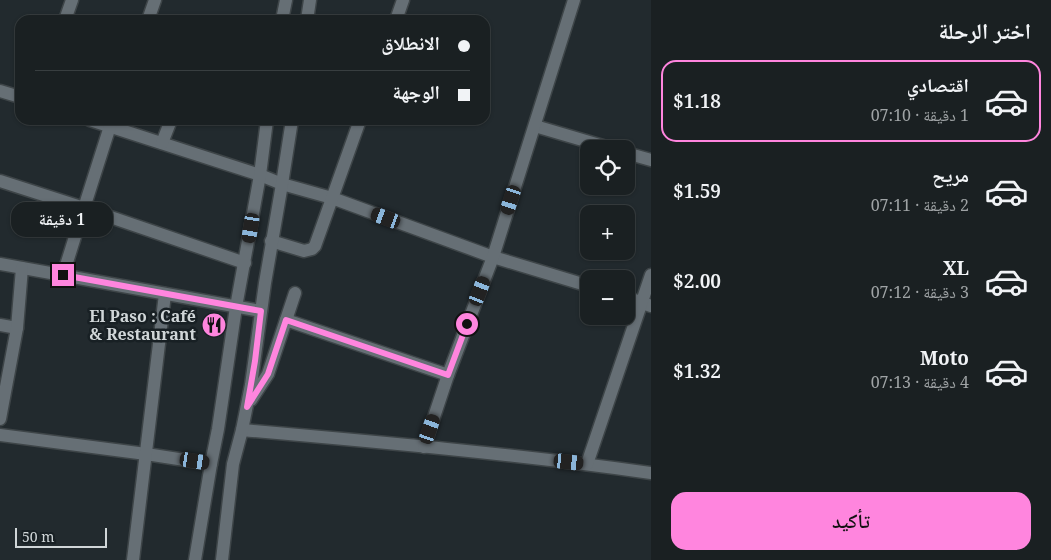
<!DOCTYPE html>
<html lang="ar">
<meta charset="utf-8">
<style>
:root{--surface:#1a2022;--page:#272d2f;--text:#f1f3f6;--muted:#9fa3a5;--line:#383e40;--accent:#ff85de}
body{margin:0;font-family:"Noto Serif","Noto Naskh Arabic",serif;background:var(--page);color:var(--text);direction:rtl;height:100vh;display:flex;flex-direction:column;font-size:19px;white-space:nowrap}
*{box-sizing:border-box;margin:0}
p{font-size:16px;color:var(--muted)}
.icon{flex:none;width:28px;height:28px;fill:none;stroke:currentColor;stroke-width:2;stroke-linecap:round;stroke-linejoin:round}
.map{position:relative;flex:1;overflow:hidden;direction:ltr}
.side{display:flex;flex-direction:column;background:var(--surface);width:400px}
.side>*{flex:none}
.guide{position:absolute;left:15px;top:15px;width:475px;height:110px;border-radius:15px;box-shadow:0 1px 4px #0004,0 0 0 1px var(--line);direction:rtl;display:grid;align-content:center;height:110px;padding:0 20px;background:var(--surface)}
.tools{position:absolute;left:580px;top:140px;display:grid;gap:10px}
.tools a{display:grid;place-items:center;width:55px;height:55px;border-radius:10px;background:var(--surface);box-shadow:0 1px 4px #0004,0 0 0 1px var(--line);font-size:25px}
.scale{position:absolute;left:15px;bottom:12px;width:92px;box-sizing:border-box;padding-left:5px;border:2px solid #d0d6d8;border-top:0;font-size:14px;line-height:18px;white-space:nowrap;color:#d0d6d8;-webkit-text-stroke:4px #182024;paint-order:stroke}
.end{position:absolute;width:22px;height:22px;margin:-11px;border:6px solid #ff85de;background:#111;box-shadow:0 0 0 2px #111}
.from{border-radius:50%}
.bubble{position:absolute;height:35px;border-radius:15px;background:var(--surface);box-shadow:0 1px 4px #0004,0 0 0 1px var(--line);font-size:16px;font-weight:600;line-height:35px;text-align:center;direction:rtl}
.car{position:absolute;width:15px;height:30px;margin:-15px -8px;border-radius:6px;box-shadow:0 0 4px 1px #0007;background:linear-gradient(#222 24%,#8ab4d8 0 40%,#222 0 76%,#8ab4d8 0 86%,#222 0)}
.guide b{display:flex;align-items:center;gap:18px;height:48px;font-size:19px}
.guide b+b{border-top:1px solid var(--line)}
.guide i{width:12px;height:12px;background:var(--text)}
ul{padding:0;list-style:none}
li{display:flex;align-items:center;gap:15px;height:82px;margin:0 10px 8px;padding:0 10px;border:2px solid transparent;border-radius:15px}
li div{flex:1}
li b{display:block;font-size:19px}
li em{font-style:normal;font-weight:600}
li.selected{border-color:var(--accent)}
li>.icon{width:45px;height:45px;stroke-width:1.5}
h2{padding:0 20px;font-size:22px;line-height:60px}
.action{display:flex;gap:10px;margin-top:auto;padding:10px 20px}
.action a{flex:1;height:58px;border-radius:15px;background:var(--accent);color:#111;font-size:20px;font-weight:600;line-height:58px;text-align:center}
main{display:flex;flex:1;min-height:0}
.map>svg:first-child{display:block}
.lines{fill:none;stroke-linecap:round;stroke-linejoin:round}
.minor-casing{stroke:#3e4548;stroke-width:15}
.minor{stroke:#666f75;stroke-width:12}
.route{stroke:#ff85de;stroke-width:6}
.labels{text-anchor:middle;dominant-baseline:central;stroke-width:5;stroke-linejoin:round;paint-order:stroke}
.poi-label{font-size:16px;font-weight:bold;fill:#d0d6d8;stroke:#182024;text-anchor:end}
</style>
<main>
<section class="side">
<h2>اختر الرحلة</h2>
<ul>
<li class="selected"><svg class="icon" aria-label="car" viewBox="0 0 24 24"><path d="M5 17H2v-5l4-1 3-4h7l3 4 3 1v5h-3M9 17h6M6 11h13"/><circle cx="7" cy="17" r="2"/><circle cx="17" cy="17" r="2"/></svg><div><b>اقتصادي</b><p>1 دقيقة · 07:10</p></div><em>$1.18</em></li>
<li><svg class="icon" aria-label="car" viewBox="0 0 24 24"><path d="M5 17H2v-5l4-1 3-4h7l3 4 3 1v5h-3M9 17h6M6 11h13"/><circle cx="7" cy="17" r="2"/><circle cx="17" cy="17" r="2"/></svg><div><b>مريح</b><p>2 دقيقة · 07:11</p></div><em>$1.59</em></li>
<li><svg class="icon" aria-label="car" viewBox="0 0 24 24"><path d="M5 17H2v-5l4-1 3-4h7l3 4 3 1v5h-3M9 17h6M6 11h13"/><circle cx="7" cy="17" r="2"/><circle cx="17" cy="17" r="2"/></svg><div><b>XL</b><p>3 دقيقة · 07:12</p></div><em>$2.00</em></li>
<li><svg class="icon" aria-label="car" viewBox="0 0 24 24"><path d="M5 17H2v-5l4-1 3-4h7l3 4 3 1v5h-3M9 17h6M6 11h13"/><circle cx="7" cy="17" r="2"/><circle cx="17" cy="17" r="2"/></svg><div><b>Moto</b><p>4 دقيقة · 07:13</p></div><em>$1.32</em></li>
</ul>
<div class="action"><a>تأكيد</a></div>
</section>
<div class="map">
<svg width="651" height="560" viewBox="0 0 651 560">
<rect width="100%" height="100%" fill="#222a2e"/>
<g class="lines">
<defs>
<g id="minor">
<path d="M65,20l7,-20"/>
<path d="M148,20l7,-20"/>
<path d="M282,20l4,-20"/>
<path d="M307,20l3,-20"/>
<path d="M396,20l7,-20"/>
<path d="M0,91l20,6"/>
<path d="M90,120l170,55 22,9 50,14 161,59 96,29"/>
<path d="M535,126l78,23"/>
<path d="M162,143l9,-23"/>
<path d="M626,153l25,7"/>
<path d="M0,181l84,27 161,55"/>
<path d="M271,241l33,10 8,-2 3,-3 45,-126"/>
<path d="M0,264l261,47"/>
<path d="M63,275l21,-67 28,-88"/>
<path d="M626,297l25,9"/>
<path d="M286,320l162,55"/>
<path d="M0,325l17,3"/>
<path d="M251,400l17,-26 27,-81"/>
<path d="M0,419l17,-91 5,-60"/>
<path d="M242,430c137,12 273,24 409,43"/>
<path d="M0,435l146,19 65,10"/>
<path d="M424,447l24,-72 45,-118 81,-257"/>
<path d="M587,464l64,-189"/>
<path d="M133,560l32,-266"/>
<path d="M195,560l16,-96 7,-35 18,-122 24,-132 7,-55"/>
<path d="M222,560l11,-96 9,-34 9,-45 14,-102 17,-99 10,-64"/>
</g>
</defs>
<use href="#minor" class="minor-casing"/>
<use href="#minor" class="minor"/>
</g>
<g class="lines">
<path class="route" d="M63,275l198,36 -6,50 -8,46 21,-33 18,-54 162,55 19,-51"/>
</g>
<defs>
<symbol id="restaurant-disc" viewBox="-11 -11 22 22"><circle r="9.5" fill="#ff85de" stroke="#182024"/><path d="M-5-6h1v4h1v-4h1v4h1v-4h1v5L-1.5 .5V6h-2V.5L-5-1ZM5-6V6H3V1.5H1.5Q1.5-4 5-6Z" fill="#111"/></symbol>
</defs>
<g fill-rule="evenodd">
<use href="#restaurant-disc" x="200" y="311" width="28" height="28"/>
</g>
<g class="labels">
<g class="poi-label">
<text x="196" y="316">El Paso : Café<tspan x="196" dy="18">&amp; Restaurant</tspan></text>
</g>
</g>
</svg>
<div class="tools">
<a><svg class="icon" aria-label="locate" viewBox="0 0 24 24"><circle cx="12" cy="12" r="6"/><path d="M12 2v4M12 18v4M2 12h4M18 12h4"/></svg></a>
<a>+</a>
<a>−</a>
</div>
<div class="scale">50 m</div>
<i class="end from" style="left:467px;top:324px"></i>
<i class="end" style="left:63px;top:275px"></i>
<div class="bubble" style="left:11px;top:202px;width:102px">1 دقيقة</div>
<i class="car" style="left:511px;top:200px;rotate:198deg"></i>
<i class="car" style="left:386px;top:218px;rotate:290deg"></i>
<i class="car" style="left:251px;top:228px;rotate:189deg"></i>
<i class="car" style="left:480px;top:291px;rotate:21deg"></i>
<i class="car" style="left:430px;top:429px;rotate:19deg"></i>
<i class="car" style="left:195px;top:461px;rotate:99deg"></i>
<i class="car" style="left:569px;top:462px;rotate:96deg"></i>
<div class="guide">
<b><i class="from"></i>الانطلاق</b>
<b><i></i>الوجهة</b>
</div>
</div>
</main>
